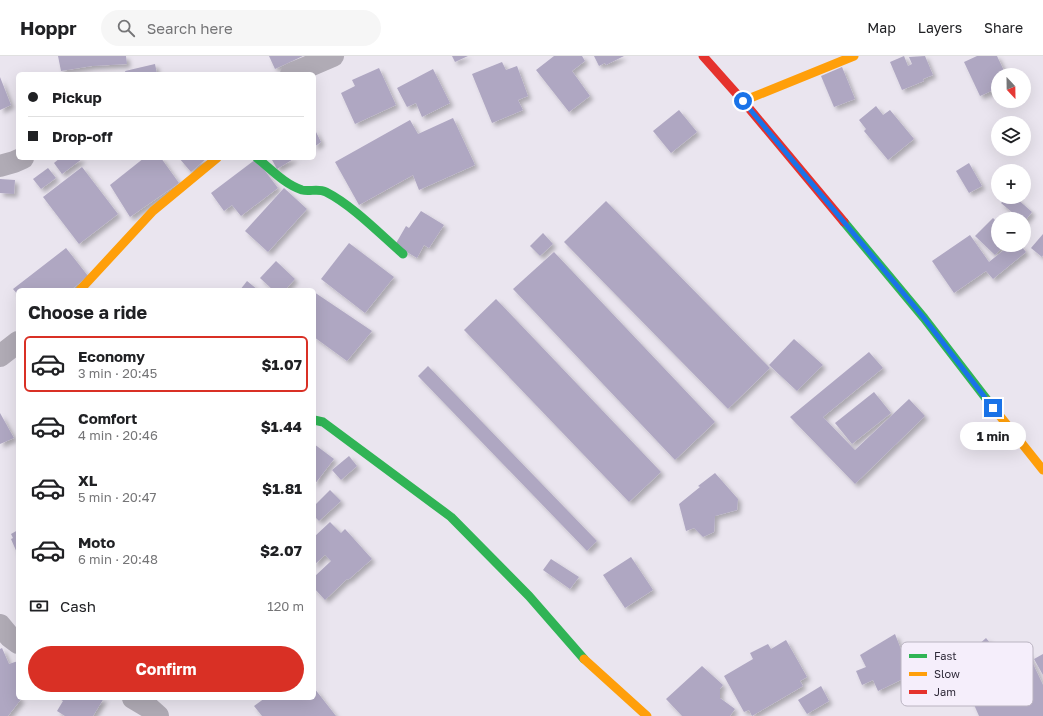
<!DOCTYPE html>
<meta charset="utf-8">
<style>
:root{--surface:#fff;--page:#f6f6f6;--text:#202124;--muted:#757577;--line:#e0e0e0;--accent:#d93025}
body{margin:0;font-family:"Golos Text",sans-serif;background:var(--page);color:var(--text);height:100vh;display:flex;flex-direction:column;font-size:15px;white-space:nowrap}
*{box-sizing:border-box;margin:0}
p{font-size:13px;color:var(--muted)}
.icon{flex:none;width:22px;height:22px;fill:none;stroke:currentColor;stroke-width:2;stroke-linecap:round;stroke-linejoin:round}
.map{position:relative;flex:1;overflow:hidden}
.panel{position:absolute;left:16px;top:232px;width:300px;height:412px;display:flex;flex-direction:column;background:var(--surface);border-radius:6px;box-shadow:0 4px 16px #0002}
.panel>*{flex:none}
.hud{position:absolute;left:16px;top:16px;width:300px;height:88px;border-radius:6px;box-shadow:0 4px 16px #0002;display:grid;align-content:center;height:88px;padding:0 12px;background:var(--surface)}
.needle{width:26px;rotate:158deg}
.controls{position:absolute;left:991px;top:12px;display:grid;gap:8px}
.controls a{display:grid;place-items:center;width:40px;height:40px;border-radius:50%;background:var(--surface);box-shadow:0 4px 16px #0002;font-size:20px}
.end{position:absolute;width:18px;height:18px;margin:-9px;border:5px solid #1a73e8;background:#fff;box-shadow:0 0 0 2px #fff}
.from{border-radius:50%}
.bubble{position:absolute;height:28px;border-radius:14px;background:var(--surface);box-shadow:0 4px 16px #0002;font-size:13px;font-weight:700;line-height:28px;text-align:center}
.hud b{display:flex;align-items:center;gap:14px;height:38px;font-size:15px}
.hud b+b{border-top:1px solid var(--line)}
.hud i{width:10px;height:10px;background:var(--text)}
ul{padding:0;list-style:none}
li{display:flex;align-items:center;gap:12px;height:56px;margin:0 8px 6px;padding:0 4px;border:2px solid transparent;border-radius:6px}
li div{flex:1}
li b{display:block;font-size:15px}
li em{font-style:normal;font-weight:700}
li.on{border-color:var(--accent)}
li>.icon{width:36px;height:36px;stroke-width:1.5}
h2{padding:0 12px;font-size:18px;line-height:48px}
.pay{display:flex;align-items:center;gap:10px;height:44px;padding:0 12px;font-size:15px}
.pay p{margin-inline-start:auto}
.action{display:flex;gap:8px;margin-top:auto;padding:8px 12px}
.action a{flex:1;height:46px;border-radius:24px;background:var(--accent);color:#fff;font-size:16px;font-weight:700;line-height:46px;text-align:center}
header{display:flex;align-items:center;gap:24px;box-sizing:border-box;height:56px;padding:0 20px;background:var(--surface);border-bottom:1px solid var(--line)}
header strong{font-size:19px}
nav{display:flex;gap:22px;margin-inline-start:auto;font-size:14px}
.search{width:280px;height:36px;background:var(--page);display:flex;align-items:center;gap:10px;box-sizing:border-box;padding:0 14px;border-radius:22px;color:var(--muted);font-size:15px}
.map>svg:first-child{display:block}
.building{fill:#afa7c2;filter:url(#shadow)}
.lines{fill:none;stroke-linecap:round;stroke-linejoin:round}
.street{stroke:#b0abb5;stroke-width:22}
.fast{stroke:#30b455;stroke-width:9}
.slow{stroke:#ff9f0a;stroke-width:9}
.jam{stroke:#e5322d;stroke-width:9}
.route{stroke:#1a73e8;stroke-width:5}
.key{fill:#f5eefb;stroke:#bab4c1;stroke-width:1}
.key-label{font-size:11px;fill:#302b3a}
</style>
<header>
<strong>Hoppr</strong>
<div class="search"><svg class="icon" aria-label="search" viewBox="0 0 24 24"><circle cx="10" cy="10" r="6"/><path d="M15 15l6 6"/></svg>Search here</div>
<nav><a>Map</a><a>Layers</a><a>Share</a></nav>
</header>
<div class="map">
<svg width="1043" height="660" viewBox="0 0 1043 660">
<defs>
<filter id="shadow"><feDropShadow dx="3.5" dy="3.5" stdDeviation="2" flood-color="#0004"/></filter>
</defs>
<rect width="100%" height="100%" fill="#eae5ef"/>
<g class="building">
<path d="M58,0h68l1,8 -35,2 -31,5z"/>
<path d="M269,0h34l-28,13z"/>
<path d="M452,0h16l-13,6z"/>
<path d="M554,0h28l3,5 -13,10 18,25 -21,16 -33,-42z"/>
<path d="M594,0h30l-18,9 -1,-2 -6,3z"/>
<path d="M904,0l4,10 4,-2 -3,-7 16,-1 8,19 -10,4 1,2 -22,9 -12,-28z"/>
<path d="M977,0h20l9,19h-8v13l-18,8 -16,-34z"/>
<path d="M502,6l4,8 11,-4 11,30 -10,4 5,10 -31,13 -20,-49z"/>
<path d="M155,8l2,10h-31l-1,-3z"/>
<path d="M842,11l13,32 -21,8 -13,-31z"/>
<path d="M379,12l17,37 -41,19 -14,-31 14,-7 -3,-6z"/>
<path d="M433,13l17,34 -28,14 -6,-14 -9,4 -10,-19z"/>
<path d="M0,21l11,28 -11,5z"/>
<path d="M876,50l7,9 7,-5 24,29 -26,21 -24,-29 2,-2 -7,-9z"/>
<path d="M679,54l18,22 -26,21 -18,-22z"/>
<path d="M453,62l22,47 -56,25 -6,-15 -54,30 -24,-43 75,-42 8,14z"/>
<path d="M314,72l7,14 -7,5z"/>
<path d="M60,102h21l1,1 -20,15 -8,-11z"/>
<path d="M144,102h17l18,25 -49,34 -20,-32z"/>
<path d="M179,102h28l-16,14z"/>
<path d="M271,102h24l-18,11z"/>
<path d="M256,103l22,29 -37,28 -9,-11 -8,6 -13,-18z"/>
<path d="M969,107l13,23 -13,7 -13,-22z"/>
<path d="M82,111l36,47 -39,30 -36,-47z"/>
<path d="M48,112l8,10 -15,11 -8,-10z"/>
<path d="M0,123l15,1 -1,14 -14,-1z"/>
<path d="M284,132l23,21 -39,43 -23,-21z"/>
<path d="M1007,141h8l17,15 -8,10v-3h-4l-19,-16z"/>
<path d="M606,145l164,167 -42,41 -164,-167z"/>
<path d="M421,155l23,14 -15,23 -5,-3 -7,13 -22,-13 11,-19 3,2z"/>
<path d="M993,162l5,5v22h7l-10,10 -20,-19z"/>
<path d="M543,177l10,11 -13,12 -10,-10z"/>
<path d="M1043,178v21l-1,2 -11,-9z"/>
<path d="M970,179l19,27 21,-17h10l6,7 -33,27 -7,-8 -32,22 -22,-32z"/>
<path d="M349,187l45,34 -29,36 -44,-34z"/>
<path d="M66,192l22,28 -17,14h-53v5l-5,-6z"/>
<path d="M554,196l161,170 -40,38 -162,-171z"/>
<path d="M276,205l19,18 -10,11h-12l-13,-12z"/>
<path d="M247,225l11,9h-18z"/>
<path d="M314,236l58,39 -25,30 -33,-24z"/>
<path d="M496,243l165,173 -32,30 -165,-172z"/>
<path d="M794,283l29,26 -26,26 -28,-26z"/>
<path d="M869,296l14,16 -60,49 32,33 54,-51 16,17 -70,68 -65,-67z"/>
<path d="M428,310l169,175 -10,10 -169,-175z"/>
<path d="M874,336l17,21 -39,31 -17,-21z"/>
<path d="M0,357l14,25 -14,6z"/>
<path d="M314,388l20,15 -20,26z"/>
<path d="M349,400l8,10 -16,14 -9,-10z"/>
<path d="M715,417l23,26 -1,11 -22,6 -1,16 -11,5 -9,-9 -8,3 -7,-27 21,-17 -2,-1z"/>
<path d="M330,434l11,11 -22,20 -5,-5v-10z"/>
<path d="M330,466l11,11 4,-4 27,30 -24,21 -1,-1 -22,21 -11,-12v-11l17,-16 -6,-6 -11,10v-28z"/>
<path d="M18,474v25l-7,-16 2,-1 -2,-4z"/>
<path d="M631,501l22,33 -28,18 -22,-33z"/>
<path d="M551,503l28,18 -9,12 -27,-19z"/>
<path d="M895,578l16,41 -33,16 -5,-11 -11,5 -6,-14 10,-4 -6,-12z"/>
<path d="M986,582l14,17 -42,37 -15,-16z"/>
<path d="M786,584l21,37 -7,4 3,5 -51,30 -3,-6 -5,2 -20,-36 29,-17 -3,-6 18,-9 3,5z"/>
<path d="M2,592l7,16 9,-3v37h4l-14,18h-8v-67z"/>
<path d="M1028,597l15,32v31h-64l-7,-16 22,-10 -4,-11 27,-11 -4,-9z"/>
<path d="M1043,598v21l-9,-16z"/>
<path d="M702,610l21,19 -3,4v9l15,11 -5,7h-48l-16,-17z"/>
<path d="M821,630l8,15 -22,13 -9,-14z"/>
<path d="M314,632l22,28h-74l-8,-10 11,-8h49z"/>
<path d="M58,642h46l-11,18h-28l-8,-5 6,-10z"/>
</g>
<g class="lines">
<g class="street">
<path d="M291,18l42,-18"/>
<path d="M0,110l14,-4 9,-4"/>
<path d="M0,300l18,-14"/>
<path d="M0,569l10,12 8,6"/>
<path d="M133,642l15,9 10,9"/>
</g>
<g class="fast">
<path d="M257,102c14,11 27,26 45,32 8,2 16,-2 24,2 26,13 55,43 77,62"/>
<path d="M844,166l80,96 64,83"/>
<path d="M314,364l9,2 128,95 78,79 55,63"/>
</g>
<g class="slow">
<path d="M743,45l111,-45"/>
<path d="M80,234l73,-79 64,-53"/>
<path d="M988,345l55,69"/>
<path d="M584,603l63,57"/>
</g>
<path class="jam" d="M703,0l40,45 101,121"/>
</g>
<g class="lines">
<path class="route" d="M743,45l181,217 69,90"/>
</g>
<rect x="901" y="586" width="132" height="64" rx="6" class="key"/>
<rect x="909" y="598" width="18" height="4" fill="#30b455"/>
<rect x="909" y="616" width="18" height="4" fill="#ff9f0a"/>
<rect x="909" y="634" width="18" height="4" fill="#e5322d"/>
<g class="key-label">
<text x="934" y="604">Fast</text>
<text x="934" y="622">Slow</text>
<text x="934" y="640">Jam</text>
</g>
</svg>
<div class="controls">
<a><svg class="needle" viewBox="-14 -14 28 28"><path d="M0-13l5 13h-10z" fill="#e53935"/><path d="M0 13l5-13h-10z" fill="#757577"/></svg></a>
<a><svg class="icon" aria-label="layers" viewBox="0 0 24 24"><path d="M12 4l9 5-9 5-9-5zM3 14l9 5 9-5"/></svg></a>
<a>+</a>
<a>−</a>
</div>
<i class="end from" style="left:743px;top:45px"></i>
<i class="end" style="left:993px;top:352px"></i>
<div class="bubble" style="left:960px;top:366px;width:66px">1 min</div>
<div class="hud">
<b><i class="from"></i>Pickup</b>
<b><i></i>Drop-off</b>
</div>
<section class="panel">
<h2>Choose a ride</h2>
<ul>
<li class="on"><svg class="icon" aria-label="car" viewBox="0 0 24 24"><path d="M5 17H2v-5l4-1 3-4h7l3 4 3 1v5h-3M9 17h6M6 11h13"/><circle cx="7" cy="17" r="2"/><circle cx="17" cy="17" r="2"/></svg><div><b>Economy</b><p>3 min · 20:45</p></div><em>$1.07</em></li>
<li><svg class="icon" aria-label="car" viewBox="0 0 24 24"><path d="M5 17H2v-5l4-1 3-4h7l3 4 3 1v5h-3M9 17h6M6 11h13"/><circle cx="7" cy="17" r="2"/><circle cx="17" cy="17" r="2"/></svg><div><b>Comfort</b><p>4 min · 20:46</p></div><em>$1.44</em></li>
<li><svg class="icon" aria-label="car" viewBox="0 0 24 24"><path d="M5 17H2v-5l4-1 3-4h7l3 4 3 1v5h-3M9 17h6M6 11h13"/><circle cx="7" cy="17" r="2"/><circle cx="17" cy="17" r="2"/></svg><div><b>XL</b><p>5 min · 20:47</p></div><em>$1.81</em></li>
<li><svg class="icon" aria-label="car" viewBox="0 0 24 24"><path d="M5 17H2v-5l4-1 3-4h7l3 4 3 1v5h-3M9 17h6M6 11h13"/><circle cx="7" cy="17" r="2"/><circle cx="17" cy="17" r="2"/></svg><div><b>Moto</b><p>6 min · 20:48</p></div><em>$2.07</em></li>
</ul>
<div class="pay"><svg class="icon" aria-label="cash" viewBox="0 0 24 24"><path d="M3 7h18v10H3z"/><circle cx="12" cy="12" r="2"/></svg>Cash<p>120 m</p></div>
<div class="action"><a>Confirm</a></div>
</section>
</div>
